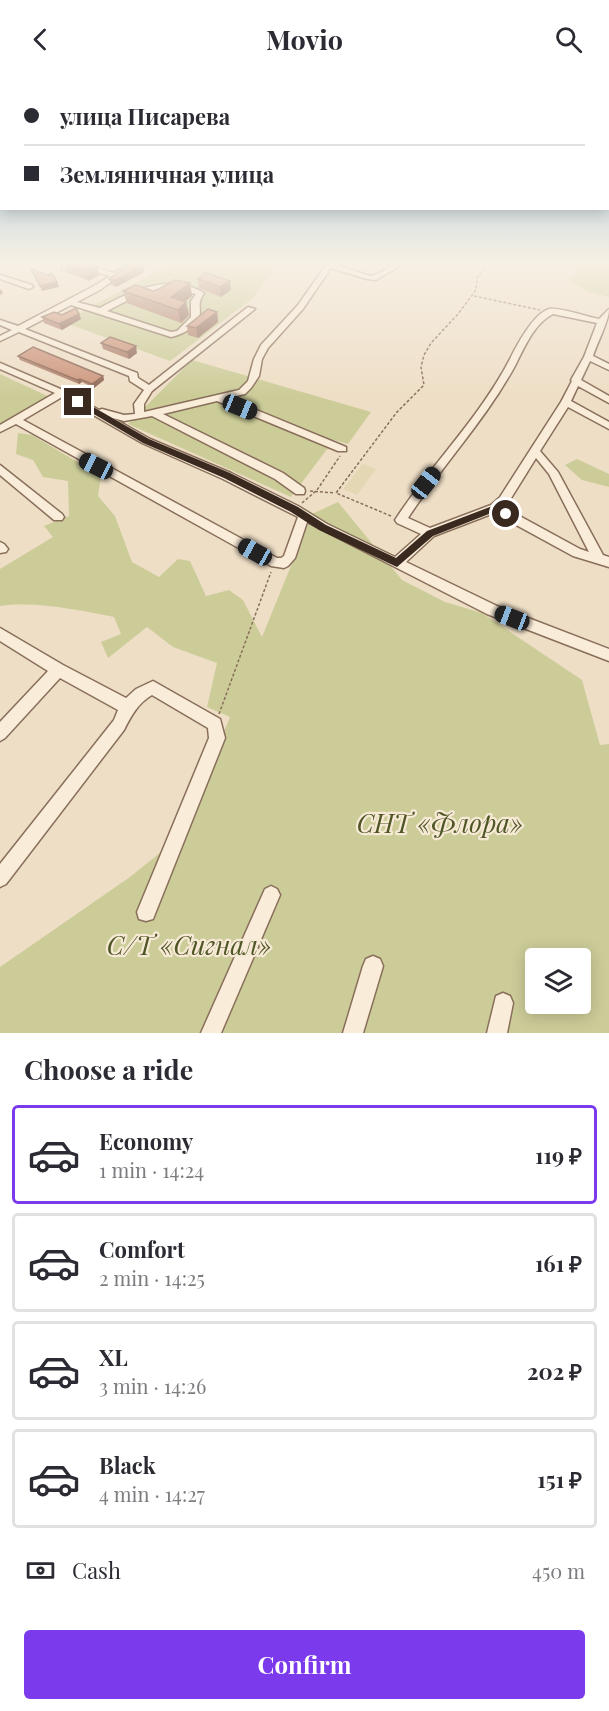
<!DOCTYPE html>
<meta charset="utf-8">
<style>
:root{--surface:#fff;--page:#f7f7f7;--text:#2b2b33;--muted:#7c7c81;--line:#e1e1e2;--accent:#7c3aed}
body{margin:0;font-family:"Playfair Display",serif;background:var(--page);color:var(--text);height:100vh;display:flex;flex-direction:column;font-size:22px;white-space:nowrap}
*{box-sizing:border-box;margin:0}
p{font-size:20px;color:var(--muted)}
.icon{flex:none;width:33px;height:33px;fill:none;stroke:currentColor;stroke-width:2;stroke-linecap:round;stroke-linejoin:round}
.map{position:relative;height:955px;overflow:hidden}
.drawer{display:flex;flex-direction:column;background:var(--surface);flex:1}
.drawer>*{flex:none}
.banner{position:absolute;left:0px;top:0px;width:609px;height:132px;box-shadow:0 3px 15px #0003;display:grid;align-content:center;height:132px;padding:0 24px;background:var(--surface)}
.buttons{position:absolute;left:525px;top:870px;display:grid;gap:12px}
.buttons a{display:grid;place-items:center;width:66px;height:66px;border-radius:6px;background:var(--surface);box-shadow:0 3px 15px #0003;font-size:30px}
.end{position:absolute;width:27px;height:27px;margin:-14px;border:8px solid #3a291f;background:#fff;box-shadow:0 0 0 3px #fff}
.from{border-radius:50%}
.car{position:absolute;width:18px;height:36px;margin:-18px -9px;border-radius:8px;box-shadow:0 0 4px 2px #0007;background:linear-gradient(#222 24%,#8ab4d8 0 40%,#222 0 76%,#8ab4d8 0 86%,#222 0)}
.banner b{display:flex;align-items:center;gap:21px;height:57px;font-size:22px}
.banner b+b{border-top:2px solid var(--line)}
.banner i{width:15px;height:15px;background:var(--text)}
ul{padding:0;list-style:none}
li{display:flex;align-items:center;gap:18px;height:99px;margin:0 12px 9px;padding:0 12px;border:3px solid var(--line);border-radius:6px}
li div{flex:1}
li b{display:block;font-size:22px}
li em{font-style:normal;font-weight:700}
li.on{border-color:var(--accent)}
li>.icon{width:54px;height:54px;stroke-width:1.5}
h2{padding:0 24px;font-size:27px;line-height:72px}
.pay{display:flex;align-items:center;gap:15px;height:66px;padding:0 24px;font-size:22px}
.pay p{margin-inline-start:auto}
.action{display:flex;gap:12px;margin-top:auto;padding:12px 24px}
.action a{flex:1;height:69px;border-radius:6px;background:var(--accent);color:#fff;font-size:24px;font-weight:700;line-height:69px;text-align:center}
header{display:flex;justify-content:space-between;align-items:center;height:78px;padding:0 24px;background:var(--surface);font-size:27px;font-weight:700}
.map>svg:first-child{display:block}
.farmland{fill:#e4d7b3}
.green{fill:#cc9;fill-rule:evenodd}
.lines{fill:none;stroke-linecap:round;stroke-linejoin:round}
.minor-casing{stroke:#896f5b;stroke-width:3}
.path{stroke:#896f5b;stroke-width:1.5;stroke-dasharray:3 2;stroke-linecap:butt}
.minor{fill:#f9ecd9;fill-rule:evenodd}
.wall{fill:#af806b}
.shaded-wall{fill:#8f6857}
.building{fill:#cc957c;stroke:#8f6857;stroke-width:1.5}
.route{fill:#3a291f}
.labels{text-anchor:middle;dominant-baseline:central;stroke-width:4.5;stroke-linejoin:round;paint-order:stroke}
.near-park-label{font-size:26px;font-style:italic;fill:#4f5626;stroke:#f6e9d5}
</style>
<header><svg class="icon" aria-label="back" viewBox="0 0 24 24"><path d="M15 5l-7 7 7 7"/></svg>Movio<svg class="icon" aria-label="search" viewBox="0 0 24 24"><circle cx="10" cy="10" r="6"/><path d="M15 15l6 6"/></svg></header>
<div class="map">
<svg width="609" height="955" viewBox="0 0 609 955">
<rect width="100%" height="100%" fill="#eedec6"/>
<path class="farmland" d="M363,386l13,5 -19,26 -14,-6z"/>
<g class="green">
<path d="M174,184h106l-28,37 -82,62 -107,-39z"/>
<path d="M571,184h38v35l-20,-5 -18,-10 -1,-5 9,-6z"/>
<path d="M192,282l179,52 -23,32 -14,-4 -43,57 -163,-73z"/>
<path d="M0,296l54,25 -54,30z"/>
<path d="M18,355l14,2 69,41 -3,20 17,20 17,46 27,15 19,-18 12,2 16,35 23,-6 14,10 19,37 50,-123 26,-12 64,78 43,22 37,11 100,67 18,65 9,-1v289h-609v-66l130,-90 51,-41 49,-119 -23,-10 10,-44 -44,-16 -26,-20 -39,31 -7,-16 20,-8 -7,-17c-36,-7 -77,-16 -114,-11v-37l53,-32 -9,-11 25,-10 -1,-35 -25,-4 -10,-17 -17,-6zM536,880h44v46h-44z"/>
<path d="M577,381l32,15v13l-27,-7 -17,-15z"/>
</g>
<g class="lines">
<defs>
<g id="minor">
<path d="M68,184h8l38,11 16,-11h8l-38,28 -23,12 23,6c31,-17 70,-36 104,-15 -8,12 -2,15 -5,24 -4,11 -18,18 -28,20l-100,-32 -46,24 112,44 1,5 11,7 99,-78 7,2 -103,82 -8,13v8l95,-22 9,-9 6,-22 7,-14 37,-40 30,-43h7l-1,2 36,12c12,-1 21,-14 34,-14l-1,2 -27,16 -9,-1 -36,-11 -28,41 -35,39 -6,11 -3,17 -8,12 -6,6 -18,4 119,49v4h-8l-121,-50 -54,13 120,59 21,15 1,3 -1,3h-8l-21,-15 -123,-63 -28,5 -11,-3 37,21 81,34 67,33 29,18 68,33 26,-23 -24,-11 -2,-3 2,-3c36,-54 83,-100 113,-158 7,-14 23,-45 39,-50 10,-2 39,8 50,10l10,-10c0,12 -12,34 -16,47l16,8v6l-19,-9 -9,19 28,16v7l-31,-17 -7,15 38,21v7l-41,-22 -28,44 18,21 45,83 6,2v10l-36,-11 -79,-43 -60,23 -28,26 91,44 112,43v12l-122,-47 -180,-92 -12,36 -7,8 -4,2 -13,-2 -255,-142 -16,8v-7l55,-32 -55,-24v-6l65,28 34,19 3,-1 22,6 11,-1 -1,-10 10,-14 -14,-9 -1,-5 -110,-44 -19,9v-5l12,-6 -12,-5v-5l18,6 76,-40 16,-10 -38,-11 -6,4h-4v-2zM160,211h12l24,5 -5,7v16l-14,14 -6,1 -64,-21 33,-17zM553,236l44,9 -13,34 -13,23 1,1 -11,21 -61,95 -9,8 -61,23 -22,-10c34,-53 78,-98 108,-154 9,-18 18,-40 37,-50zM62,319l80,46 81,36 75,38 -14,39 -3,2h-4l-254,-138zM536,380l13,16 40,78 -9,-3 -77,-42 5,-4z"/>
<path d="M0,197l32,10 1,2 -4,2 -29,-10z"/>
<path d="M0,387l62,49 2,3 -2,3h-8l-54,-45z"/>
<path d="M0,464l4,2 4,5 -2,3 -6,1z"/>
<path d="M0,550l63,37 63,33 10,-9 17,-8 67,38 5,19 -72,181 -7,2 -7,-2 -2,-7 72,-174 -1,-10 -56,-33c-14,8 -21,21 -28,35l-118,154 -6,3v-23l114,-144 4,-10 -58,-32 -55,60 -5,3v-19l48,-51 -48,-30z"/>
<path d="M271,808l6,3 3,6 -59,138h-20l64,-144z"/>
<path d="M373,878l7,3 3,7 -20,67h-20l20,-67 3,-7z"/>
<path d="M503,915l7,3 3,7 -6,30h-20l9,-37z"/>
</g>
</defs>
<use href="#minor" class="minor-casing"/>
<g class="path">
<path d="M474,218l66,14"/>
<path d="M310,413l25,2"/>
<path d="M302,425l15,-13 23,-34"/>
<path d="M391,438l-55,-23 61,-81 27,-27 -3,-18 3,-12 7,-12 27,-29 18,-24 1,-12 12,-16"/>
<path d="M219,636l52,-142"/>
</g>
<use href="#minor" class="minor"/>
</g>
<g class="wall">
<path d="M63,185l36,12 -10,6 -23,-9z"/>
<path d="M143,188l1,6 -28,15 -5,-2 -2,-6z"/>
<path d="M198,201l33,11 -10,7 -22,-9z"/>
<path d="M190,205l2,13 -8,6h2l3,13 -8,8 -54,-20 -4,-12h30z"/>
<path d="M217,234l1,10 -20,16 -10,-3 -1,-9z"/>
<path d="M79,236l2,5 -19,11 -18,-7 -2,-6z"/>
<path d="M101,265l36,10 -8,6 -26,-10z"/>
<path d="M18,278l85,20 1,4 -10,8 -12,-6 -3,2 -59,-24z"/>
</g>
<g class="shaded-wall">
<path d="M97,188l2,9 -10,6 -3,-10z"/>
<path d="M143,188l1,6 -28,15 -2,-6z"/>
<path d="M230,203l1,9 -10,7 -1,-10z"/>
<path d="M57,204l2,5 -17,4 -2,-5z"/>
<path d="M190,205l2,13 -18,14 -3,-13z"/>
<path d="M1,211l2,4 -3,2v-5z"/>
<path d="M186,224l3,13 -8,8 -3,-13z"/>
<path d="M217,234l1,10 -20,16 -2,-10z"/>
<path d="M79,236l2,5 -19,11 -3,-6z"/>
<path d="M136,268l1,7 -8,6 -2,-7z"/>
<path d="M103,298l1,4 -10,8 -2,-4z"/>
<path d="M80,301l2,3 -3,2 -2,-4z"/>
</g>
<g class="building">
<path d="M64,184h19l14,4 -11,5 -23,-8z"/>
<path d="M132,184l11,4 -29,15 -5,-2z"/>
<path d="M31,191l17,6 4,-2 5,9 -17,4z"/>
<path d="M206,195l24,8 -10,6 -22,-8z"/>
<path d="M175,202l15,3 -19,14 15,5 -8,8 -55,-19 13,-6 17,6 6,-2z"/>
<path d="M76,230l3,6 -20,10 -17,-7 12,-5 8,3z"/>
<path d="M208,231l9,3 -21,16 -9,-2z"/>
<path d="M110,259l26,9 -9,6 -26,-9z"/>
<path d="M33,269l70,29 -11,8 -12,-5 -3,1 -59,-24z"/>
</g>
<linearGradient id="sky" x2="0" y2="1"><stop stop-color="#8ebad4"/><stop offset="0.58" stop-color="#f7f0e5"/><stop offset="1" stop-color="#f7f0e5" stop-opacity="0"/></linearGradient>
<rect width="609" height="318" fill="url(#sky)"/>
<path class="route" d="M75,322h6l68,39 81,34 68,34 28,18 70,33 31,-27 68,-26 15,9 -4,3 -12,-5 -61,24 -36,31 -78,-37 -28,-18 -67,-34 -81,-35 -68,-40z"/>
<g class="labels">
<g class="near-park-label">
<text x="440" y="744">СНТ «Флора»</text>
<text x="189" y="866">С/Т «Сигнал»</text>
</g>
</g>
</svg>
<div class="buttons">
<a><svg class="icon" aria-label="layers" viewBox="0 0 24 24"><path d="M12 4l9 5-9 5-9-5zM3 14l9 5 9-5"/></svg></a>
</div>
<i class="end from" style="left:506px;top:436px"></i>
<i class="end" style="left:78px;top:324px"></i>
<i class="car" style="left:240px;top:329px;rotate:112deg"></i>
<i class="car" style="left:96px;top:388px;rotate:297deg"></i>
<i class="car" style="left:426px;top:405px;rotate:38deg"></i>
<i class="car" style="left:255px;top:474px;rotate:299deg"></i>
<i class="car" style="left:512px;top:540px;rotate:291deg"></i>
<div class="banner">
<b><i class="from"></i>улица Писарева</b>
<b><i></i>Земляничная улица</b>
</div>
</div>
<section class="drawer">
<h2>Choose a ride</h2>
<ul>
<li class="on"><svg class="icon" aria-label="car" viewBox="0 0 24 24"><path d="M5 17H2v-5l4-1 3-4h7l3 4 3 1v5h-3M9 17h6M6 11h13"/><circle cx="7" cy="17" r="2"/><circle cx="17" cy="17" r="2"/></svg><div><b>Economy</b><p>1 min · 14:24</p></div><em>119 ₽</em></li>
<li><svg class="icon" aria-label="car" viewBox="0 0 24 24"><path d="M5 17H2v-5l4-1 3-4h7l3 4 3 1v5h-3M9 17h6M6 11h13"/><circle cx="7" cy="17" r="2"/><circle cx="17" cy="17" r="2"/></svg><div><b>Comfort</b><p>2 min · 14:25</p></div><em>161 ₽</em></li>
<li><svg class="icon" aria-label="car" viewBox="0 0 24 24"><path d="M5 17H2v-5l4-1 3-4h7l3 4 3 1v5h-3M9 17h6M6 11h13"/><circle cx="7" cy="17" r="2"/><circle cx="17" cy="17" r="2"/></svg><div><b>XL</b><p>3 min · 14:26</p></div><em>202 ₽</em></li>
<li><svg class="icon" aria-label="car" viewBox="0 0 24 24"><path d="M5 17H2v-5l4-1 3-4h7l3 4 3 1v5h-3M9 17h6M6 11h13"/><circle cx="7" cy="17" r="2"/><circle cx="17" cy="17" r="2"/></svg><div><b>Black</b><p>4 min · 14:27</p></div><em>151 ₽</em></li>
</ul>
<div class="pay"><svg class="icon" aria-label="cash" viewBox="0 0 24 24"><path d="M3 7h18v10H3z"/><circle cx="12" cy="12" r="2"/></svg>Cash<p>450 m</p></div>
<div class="action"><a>Confirm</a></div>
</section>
